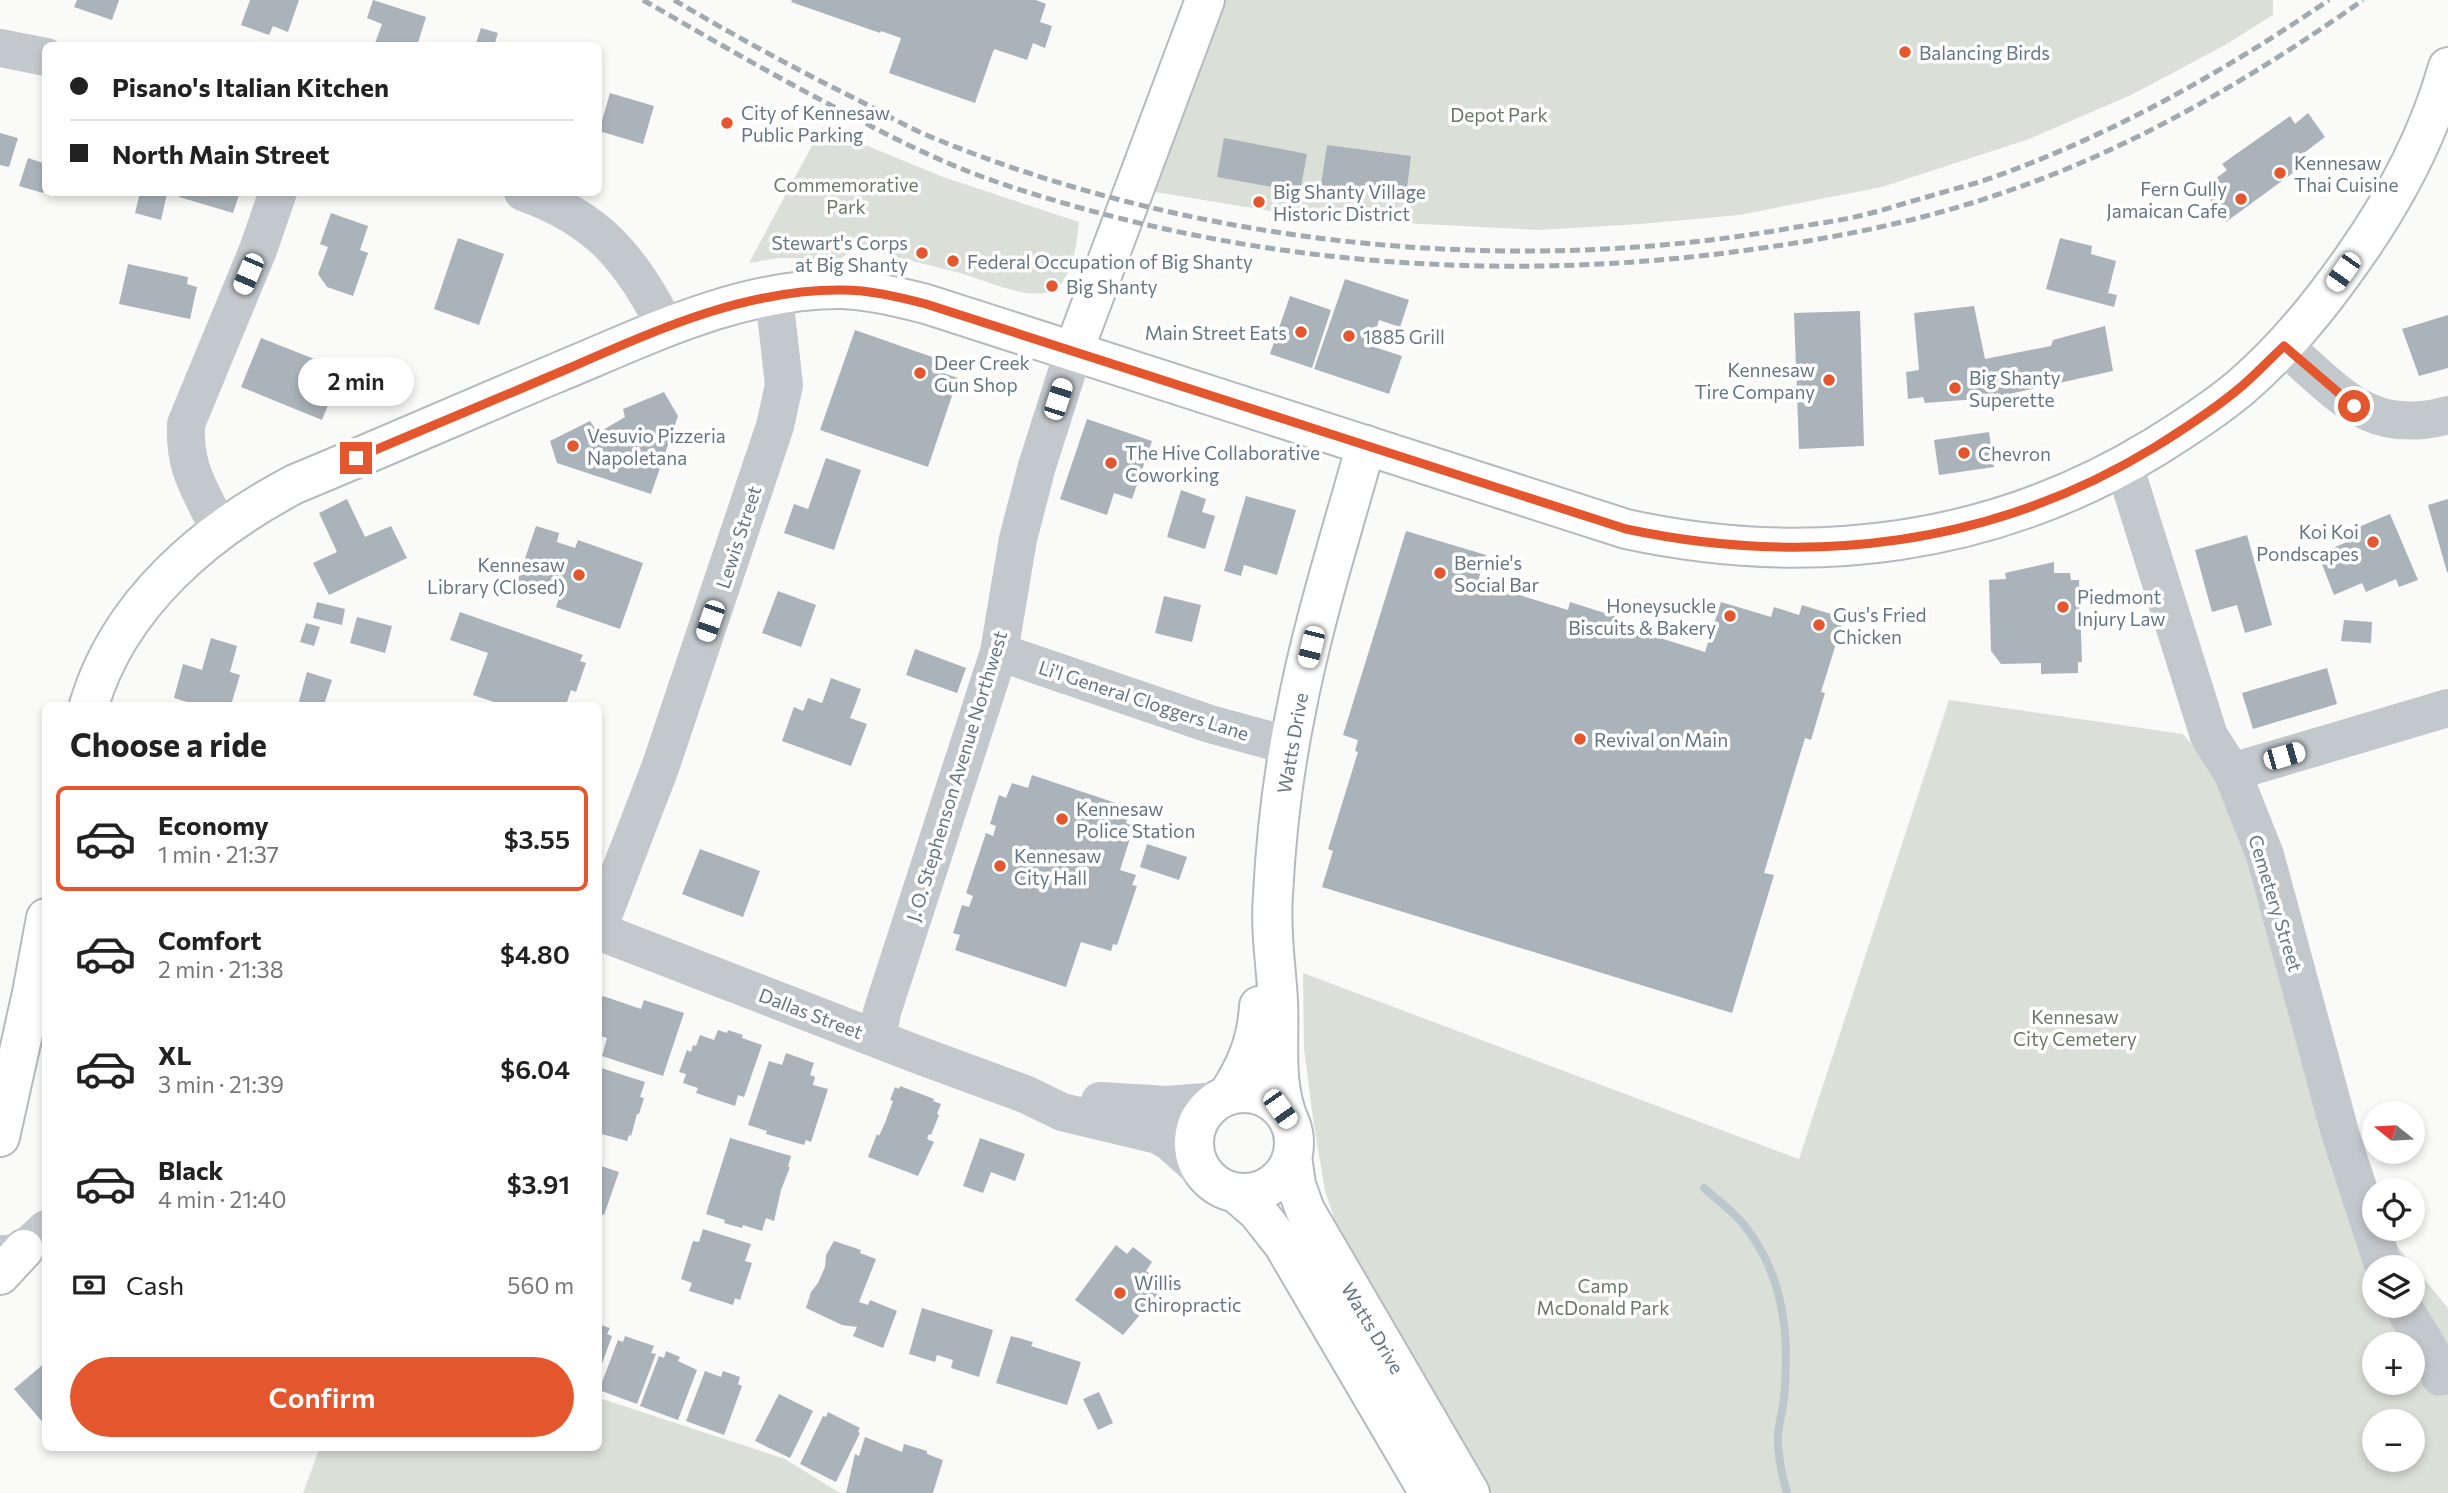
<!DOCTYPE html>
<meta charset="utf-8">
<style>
:root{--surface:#fff;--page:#f6f6f6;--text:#222;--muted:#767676;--line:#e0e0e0;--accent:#e4572e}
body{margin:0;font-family:Commissioner,sans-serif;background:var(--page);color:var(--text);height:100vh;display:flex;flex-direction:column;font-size:26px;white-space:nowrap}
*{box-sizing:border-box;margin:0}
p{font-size:23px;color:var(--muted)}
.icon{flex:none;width:38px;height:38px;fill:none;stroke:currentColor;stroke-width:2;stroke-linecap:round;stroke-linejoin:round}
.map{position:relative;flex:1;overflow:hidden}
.drawer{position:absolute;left:42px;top:702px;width:560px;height:749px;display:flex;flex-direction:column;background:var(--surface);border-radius:10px;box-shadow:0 4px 10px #0003}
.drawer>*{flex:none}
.banner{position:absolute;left:42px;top:42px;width:560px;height:154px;border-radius:10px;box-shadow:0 4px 10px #0003;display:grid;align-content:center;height:154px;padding:0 28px;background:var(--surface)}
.needle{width:46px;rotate:288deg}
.fabs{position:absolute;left:2362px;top:1101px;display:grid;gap:14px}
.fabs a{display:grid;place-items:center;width:63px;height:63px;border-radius:50%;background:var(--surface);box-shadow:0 4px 10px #0003;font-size:35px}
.end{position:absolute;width:32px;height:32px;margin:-16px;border:9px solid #e4572e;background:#fff;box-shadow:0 0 0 4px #fff}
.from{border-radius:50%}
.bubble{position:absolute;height:49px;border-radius:24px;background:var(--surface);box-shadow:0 4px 10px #0003;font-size:23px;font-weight:600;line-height:49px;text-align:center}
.car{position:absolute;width:21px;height:42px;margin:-21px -10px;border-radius:9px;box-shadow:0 0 5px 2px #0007;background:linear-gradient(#fff 24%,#345 0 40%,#fff 0 76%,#345 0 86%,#fff 0)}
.banner b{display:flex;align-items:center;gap:24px;height:66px;font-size:26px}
.banner b+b{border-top:2px solid var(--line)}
.banner i{width:18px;height:18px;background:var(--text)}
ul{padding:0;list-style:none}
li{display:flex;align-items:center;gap:21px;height:105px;margin:0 14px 10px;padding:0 14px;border:4px solid transparent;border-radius:10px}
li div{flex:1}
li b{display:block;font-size:26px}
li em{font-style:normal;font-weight:600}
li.active{border-color:var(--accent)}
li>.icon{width:63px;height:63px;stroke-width:1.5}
h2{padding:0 28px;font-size:32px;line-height:84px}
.pay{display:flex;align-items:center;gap:18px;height:77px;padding:0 28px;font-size:26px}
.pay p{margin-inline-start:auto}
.primary-button{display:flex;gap:14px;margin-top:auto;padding:14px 28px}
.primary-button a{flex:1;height:80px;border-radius:42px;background:var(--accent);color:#fff;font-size:28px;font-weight:600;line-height:80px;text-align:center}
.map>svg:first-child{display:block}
.green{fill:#dadfd7;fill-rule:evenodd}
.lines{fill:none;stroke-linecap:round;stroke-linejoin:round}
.stream{stroke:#bbc7cb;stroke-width:8}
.building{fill:#aab3b9}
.major-casing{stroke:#b5babe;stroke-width:42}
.minor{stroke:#c3c8cc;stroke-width:38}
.major{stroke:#fff;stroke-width:38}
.rail{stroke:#a2aab0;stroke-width:5;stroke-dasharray:10 5;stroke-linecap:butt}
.route{stroke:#e4572e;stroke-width:9}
.poi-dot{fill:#e4572e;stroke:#fff;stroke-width:2.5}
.labels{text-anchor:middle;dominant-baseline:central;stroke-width:7;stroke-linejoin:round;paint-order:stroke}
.poi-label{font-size:19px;fill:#657683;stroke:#fff;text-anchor:start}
.park-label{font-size:19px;fill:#687a64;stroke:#fff}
.street-label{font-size:19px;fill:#657683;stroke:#fff}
</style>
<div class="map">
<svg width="2448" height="1493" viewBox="0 0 2448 1493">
<rect width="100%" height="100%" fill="#fafaf8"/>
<g class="green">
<path d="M1222,0h1051v15l-48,30 -94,50 -102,44 -147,48 -143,28 -99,9 -101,6 -219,-11 -165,-27z"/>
<path d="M822,127l121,50 136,45c-2,20 -7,64 -30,70 -26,7 -64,-12 -89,-19 -34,-9 -69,-17 -104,-26l-16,12 -61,-1 -30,5z"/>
<path d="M1949,700l234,34 26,31 32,56 142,408 65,79v185h-959l-141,-234 -23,-68 -12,-72 -9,-71 -1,-75 496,186zM2375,1267h38v39h-38zM2375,1344h38v38h-38zM2375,1421h38v39h-38z"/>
<path d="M599,1398l186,61 55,34h-537l17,-46h278z"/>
</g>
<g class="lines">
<path class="stream" d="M1704,1188c13,12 29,23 40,37 40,50 46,110 40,173 -1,12 -5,24 -6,37 -1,19 4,40 9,58"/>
</g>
<g class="building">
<path d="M77,0h42l-7,20 -38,-13z"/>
<path d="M250,0h49l-11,32 -15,-6 -4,9 -28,-10z"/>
<path d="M373,0l53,17 -9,29h-43l8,-22 -15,-6z"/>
<path d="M792,0h244l10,4 -6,18 12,4 -7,22 -12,-5 -6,17 -33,-11 -19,54 -86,-30 12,-35 -20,-7 -1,2 -89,-31z"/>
<path d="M481,28l17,5 -4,13h-19z"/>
<path d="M610,93l44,13 -11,38 -44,-13z"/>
<path d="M2308,113l17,24 -29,22 5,8 -75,55 -24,-33 25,-19 -5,-6 68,-48 5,8z"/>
<path d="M0,133l18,5 -9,29 -9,-2z"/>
<path d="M1224,138l83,16 -7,38 -83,-15z"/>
<path d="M1327,145l84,11 -5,40 -85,-11z"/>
<path d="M28,158l18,6v21l-3,8 -24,-7z"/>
<path d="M140,192l27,2 -6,26 -26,-7z"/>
<path d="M180,192h60l-7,21 -54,-16z"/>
<path d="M331,213l37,13 -8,24 8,3 -15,43 -26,-9 -9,-13 10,-27 -8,-3z"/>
<path d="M458,238l46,16 -25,71 -45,-16z"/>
<path d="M2060,238l32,8 -1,8 25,7 -8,32 9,2 -3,12 -68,-18z"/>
<path d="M128,264l60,13 -1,7 10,3 -7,32 -71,-15z"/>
<path d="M1345,279l64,21 -9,27 -21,-7 -8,26 31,10 -13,38 -75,-25z"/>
<path d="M1290,296l41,14 -19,58 -42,-14z"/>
<path d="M1974,306l11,53 66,-13 2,-6 52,-14 8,45 -122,27 -66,5 -2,-6 -15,2 -2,-27 13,-2 -5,-57z"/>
<path d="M1860,311l4,135 -65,3 -5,-136z"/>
<path d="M2448,315v53l-29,8 -17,-47z"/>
<path d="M855,330l80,28 -4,11 27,9 -30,89 -108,-37z"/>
<path d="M261,338l81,32 -20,50 -81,-33z"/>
<path d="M664,392l14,24 -27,78 -94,-31 -7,-22 40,-20 4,6 9,3 22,-13 -2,-8z"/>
<path d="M1087,419l65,22 -20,58 -18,-6 -7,22 -47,-16z"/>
<path d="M1989,432l5,35 -55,8 -5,-35z"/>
<path d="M826,458l35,12 -27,80 -50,-17 10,-29 14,5z"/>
<path d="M1181,490l25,9 -4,13 13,4 -10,33 -38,-12z"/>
<path d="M1246,496l50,14 -19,65 -33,-10 -3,11 -17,-5z"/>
<path d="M347,499l18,38 26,-11 16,32 -78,37 -16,-32 24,-11 -18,-39z"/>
<path d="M2448,499v73h-1l-19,-67z"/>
<path d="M2390,514l28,66 -19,7 -3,-8 -30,13 -4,-9 -28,12 -16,-41 29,-12 -3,-9z"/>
<path d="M536,526l23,7 -2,9 18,6 3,-8 65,23 -23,66 -64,-22 3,-9 -18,-7 -2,4 -24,-7z"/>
<path d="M1406,531l80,24 -11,36 9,3 3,-9 81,25 2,-8 47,15 -2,7 90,28 16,-50 50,15 3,-10 25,8 3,-10 42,13 -23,74 4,1 -14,47 -6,-2 -41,135 10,2 -42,138 -410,-126 11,-36 -5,-2 30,-97 -3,-1 3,-11 -15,-5z"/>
<path d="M2247,535l25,90 -27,8 -8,-28 -25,7 -17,-62z"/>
<path d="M2054,562v11h16l1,7h8l3,82h-4v11l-37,1v-11l-40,1 -10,-13 -2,-71 17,-1 -1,-6z"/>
<path d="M778,591l38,14 -15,42 -39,-14z"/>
<path d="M1164,596l37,9 -9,37 -37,-9z"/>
<path d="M317,602l28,7 -3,16 -29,-7z"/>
<path d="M460,612l123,43 -3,6 6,2 -10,29 -5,-2 -5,15h-63l-30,-10 15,-42 -38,-13z"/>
<path d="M357,617l35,9 -7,27 -35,-10z"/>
<path d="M2344,620l28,2 -1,21 -30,-2z"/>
<path d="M306,623l14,4 -6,19 -14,-4z"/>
<path d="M211,638l26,8 -7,26 10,3 -9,30h-34l-23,-7 9,-34 19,6z"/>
<path d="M915,649l51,19 -9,25 -51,-18z"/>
<path d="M2327,668l10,36 -84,25 -11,-36z"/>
<path d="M307,672l25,8 -8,25h-26z"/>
<path d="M831,678l30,11 -11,29 17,6 -16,42 -69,-25 12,-34 9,4 5,-13 14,5z"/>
<path d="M1032,775l99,33 -5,15 8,3 -14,44 16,5 -4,10 5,1 -20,59 -4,-1 -2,7 -30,-9 -15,45 -111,-37 5,-15 -7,-2 9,-28 7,2 4,-11 -7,-3 20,-60 7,3 3,-10 -6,-2 9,-29 7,3 6,-15 16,5z"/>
<path d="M1147,844l40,13 -8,23 -39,-13z"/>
<path d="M700,849l60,22 -17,46 -61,-23z"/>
<path d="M603,996l38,13 3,-9 40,13 -21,63 -61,-20 5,-18 -9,-3v-38l4,1z"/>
<path d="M718,1030l9,3 1,-3 15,5 -1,3 20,7 -18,52 -6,-2 -3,11 -39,-13 2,-5 -15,-5 3,-9 -7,-2 8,-22 4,2 2,-7 3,1 4,-11 14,5z"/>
<path d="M786,1053l28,10 -4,12 5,2 -2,8 15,4 -17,53 -5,-2 -2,5 -38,-11 1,-3 -19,-6 21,-64 13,4z"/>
<path d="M598,1067l47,15 -5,15 4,1 -5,16h-2l-6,22 -2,-1 -2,6 -29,-8z"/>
<path d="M900,1086l34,13 -1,2 8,3 -4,10 2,1 -8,20 -2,-1 -2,5 7,3 -16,34 -50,-19 9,-23 2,2 6,-13 8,-22 -3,-1 5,-13 4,2z"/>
<path d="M730,1138l61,18 -3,11h2l-9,23 -7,31 -8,-3 -4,13 -19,-6 -1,3 -18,-5 1,-3 -19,-6z"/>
<path d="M980,1138l45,16 -10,27 -24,-9 -8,21 -20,-7z"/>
<path d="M598,1165l21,7 -15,43 -6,-2z"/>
<path d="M703,1229l48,15 -6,17 7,2 -12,37 -5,-2 -2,7 -44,-14 3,-8 -11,-4 12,-38 6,1z"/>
<path d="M834,1241l27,9 -1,3 16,6 -17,43 9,3 2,-5 27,11 -14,37 -30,-12 4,-9 -15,-2 -36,-17 5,-16 7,-9 7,-16 1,-12z"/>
<path d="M1116,1245l11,9 6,-7 19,15 -6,9 19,14 -42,50 -48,-35z"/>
<path d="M922,1308l71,22 -14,47 -28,-9 2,-8 -16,-5 -2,7 -26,-8z"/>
<path d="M598,1324l12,4 -3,6 5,2 -13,36z"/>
<path d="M625,1336l29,10 -3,7 5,1 -19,50 -38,-14 19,-50 5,2z"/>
<path d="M1011,1336l22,6 -2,4 50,16 -14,43 -71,-22z"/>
<path d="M666,1351l14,6 -2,4 19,9 -19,50 -38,-14 19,-50 5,2z"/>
<path d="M46,1362v64l-32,-37z"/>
<path d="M705,1371l16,6 2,-6 17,6 -2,7 4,2 -18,49 -38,-14z"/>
<path d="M1099,1392l14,31 -15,7 -15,-31z"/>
<path d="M779,1394l34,17 -23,47 -35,-17z"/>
<path d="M828,1412l32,16 -2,4 2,1 -24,49 -36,-18 23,-48 3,1z"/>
<path d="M865,1437l37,15 2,-8 23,7v3l16,6 -10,33h-87l9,-39 4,2z"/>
</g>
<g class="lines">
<defs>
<g id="major">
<path d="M1074,350l131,-350"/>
<path d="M89,705c30,-101 116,-174 206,-221 87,-36 173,-74 259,-110 92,-38 187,-86 288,-85 28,1 57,8 84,15l700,225c184,40 367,17 529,-82 29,-18 60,-38 86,-60 43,-37 79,-81 111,-127 42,-59 76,-122 96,-193"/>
<circle cx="1244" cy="1143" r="50"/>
<path d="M1227,1096c19,-29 30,-55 32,-90"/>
<path d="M1289,1121c-16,-40 -9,-79 -11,-120 -2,-36 -8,-71 -5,-106 3,-60 10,-120 22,-179 17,-91 46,-181 71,-271"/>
<path d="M0,1137l32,-144 14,-75"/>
<path d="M1292,1157l4,28 9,25 165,283"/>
<path d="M1236,1193l21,18 26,33 146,249"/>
<path d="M0,1275l24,-26"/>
</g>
</defs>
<use href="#major" class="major-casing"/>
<g class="minor">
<path d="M0,48l46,9"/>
<path d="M523,192c76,27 107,66 143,135"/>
<path d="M2284,346c54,46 85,91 164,69"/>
<path d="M2124,465l85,271 23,36 33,83 76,281 43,131"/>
<path d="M219,530c-18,-41 -35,-58 -33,-106l72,-174 20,-58"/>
<path d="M999,652l211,72 80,22"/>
<path d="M2232,772l216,-64"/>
<path d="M598,929l62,-161 115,-342 9,-41 -10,-89"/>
<path d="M598,931l318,123 109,40 37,18 96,23 11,6 32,29"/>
<path d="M877,1038l5,-26 117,-360 19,-113 19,-73 37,-116"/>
<path d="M1100,1101l68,4 49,-4"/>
<path d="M0,1254c21,2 32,-12 46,-25"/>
<path d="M2403,1306l29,49 8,22"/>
</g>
<use href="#major" class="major"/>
<g class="rail">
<path d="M643,0c66,38 133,77 201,112 49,26 98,51 150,69 241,83 502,104 754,69 88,-12 175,-29 260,-59 126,-43 246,-114 355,-191"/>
<path d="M674,0c61,36 123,70 186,101 23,12 47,26 71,36 262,108 570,140 849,93 26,-5 53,-8 79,-14 23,-5 45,-13 68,-19 22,-7 45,-12 67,-20 120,-43 231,-106 335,-177"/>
</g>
</g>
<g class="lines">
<path class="route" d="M356,458c71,-30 141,-59 211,-89 87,-38 178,-80 275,-79 28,0 57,7 84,14l700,225c184,39 367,17 529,-82 29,-18 60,-38 87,-61 15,-13 28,-27 42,-40l70,60"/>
</g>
<g class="poi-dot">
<circle cx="1905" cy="52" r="7"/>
<circle cx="727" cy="123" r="7"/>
<circle cx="2280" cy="173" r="7"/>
<circle cx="2241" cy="199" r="7"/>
<circle cx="1259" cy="202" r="7"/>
<circle cx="922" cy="253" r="7"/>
<circle cx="953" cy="261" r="7"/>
<circle cx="1052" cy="286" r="7"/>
<circle cx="1301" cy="332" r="7"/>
<circle cx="1349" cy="336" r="7"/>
<circle cx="920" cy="373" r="7"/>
<circle cx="1829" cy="380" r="7"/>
<circle cx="1955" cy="388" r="7"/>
<circle cx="573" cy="446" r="7"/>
<circle cx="1964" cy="453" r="7"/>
<circle cx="1111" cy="463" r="7"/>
<circle cx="2373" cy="542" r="7"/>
<circle cx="1440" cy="573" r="7"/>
<circle cx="579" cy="575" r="7"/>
<circle cx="2063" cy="607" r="7"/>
<circle cx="1730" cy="616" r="7"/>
<circle cx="1819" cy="625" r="7"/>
<circle cx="1580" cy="739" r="7"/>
<circle cx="1062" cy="819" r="7"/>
<circle cx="1000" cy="866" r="7"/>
<circle cx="1120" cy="1293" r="7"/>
</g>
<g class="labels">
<g class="poi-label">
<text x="1919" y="52">Balancing Birds</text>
<text x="741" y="112">City of Kennesaw<tspan x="741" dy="22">Public Parking</tspan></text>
<text x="2294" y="162">Kennesaw<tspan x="2294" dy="22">Thai Cuisine</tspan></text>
<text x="2227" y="188" text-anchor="end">Fern Gully<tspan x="2227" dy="22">Jamaican Cafe</tspan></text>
<text x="1273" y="191">Big Shanty Village<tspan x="1273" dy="22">Historic District</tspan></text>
<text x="908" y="242" text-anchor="end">Stewart's Corps<tspan x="908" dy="22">at Big Shanty</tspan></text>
<text x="967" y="261">Federal Occupation of Big Shanty</text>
<text x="1066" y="286">Big Shanty</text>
<text x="1287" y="332" text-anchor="end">Main Street Eats</text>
<text x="1363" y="336">1885 Grill</text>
<text x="934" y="362">Deer Creek<tspan x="934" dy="22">Gun Shop</tspan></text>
<text x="1815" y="369" text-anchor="end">Kennesaw<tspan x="1815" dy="22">Tire Company</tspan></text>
<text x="1969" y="377">Big Shanty<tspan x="1969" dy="22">Superette</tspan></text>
<text x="587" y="435">Vesuvio Pizzeria<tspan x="587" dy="22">Napoletana</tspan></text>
<text x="1125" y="452">The Hive Collaborative<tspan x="1125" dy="22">Coworking</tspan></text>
<text x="1978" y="453">Chevron</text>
<text x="2359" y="531" text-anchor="end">Koi Koi<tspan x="2359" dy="22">Pondscapes</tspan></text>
<text x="1454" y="562">Bernie's<tspan x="1454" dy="22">Social Bar</tspan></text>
<text x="565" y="564" text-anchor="end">Kennesaw<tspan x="565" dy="22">Library (Closed)</tspan></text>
<text x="2077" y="596">Piedmont<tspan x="2077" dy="22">Injury Law</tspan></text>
<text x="1716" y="605" text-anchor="end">Honeysuckle<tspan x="1716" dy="22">Biscuits &amp; Bakery</tspan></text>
<text x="1833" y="614">Gus's Fried<tspan x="1833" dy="22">Chicken</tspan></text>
<text x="1594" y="739">Revival on Main</text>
<text x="1076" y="808">Kennesaw<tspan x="1076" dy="22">Police Station</tspan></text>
<text x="1014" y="855">Kennesaw<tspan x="1014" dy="22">City Hall</tspan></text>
<text x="1134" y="1282">Willis<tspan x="1134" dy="22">Chiropractic</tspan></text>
</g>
<g class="park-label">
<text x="1499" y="114">Depot Park</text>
<text x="846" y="184">Commemorative<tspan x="846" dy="22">Park</tspan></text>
<text x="2075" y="1016">Kennesaw<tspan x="2075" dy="22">City Cemetery</tspan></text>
<text x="1603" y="1285">Camp<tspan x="1603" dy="22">McDonald Park</tspan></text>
</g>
<g class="street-label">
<text transform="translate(738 537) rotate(-72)">Lewis Street</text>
<text transform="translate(1144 700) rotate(18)">Li'l General Cloggers Lane</text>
<text transform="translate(1292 743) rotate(-80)">Watts Drive</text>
<text transform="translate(956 776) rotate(-73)">J. O. Stephenson Avenue Northwest</text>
<text transform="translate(2276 903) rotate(73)">Cemetery Street</text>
<text transform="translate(811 1013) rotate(21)">Dallas Street</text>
<text transform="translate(1373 1328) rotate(59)">Watts Drive</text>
</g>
</g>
</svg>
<div class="fabs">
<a><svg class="needle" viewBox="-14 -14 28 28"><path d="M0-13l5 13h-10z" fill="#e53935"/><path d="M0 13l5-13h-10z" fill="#767676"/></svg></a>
<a><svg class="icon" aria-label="locate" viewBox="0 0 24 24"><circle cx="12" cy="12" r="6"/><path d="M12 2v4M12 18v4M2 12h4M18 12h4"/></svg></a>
<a><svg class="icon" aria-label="layers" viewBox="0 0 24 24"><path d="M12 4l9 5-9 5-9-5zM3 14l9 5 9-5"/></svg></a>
<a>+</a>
<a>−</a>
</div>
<i class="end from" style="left:2354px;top:406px"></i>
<i class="end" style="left:356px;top:458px"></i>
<div class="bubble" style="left:298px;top:357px;width:116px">2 min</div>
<i class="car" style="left:2343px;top:272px;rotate:215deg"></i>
<i class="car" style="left:248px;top:274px;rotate:203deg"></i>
<i class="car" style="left:1058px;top:399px;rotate:18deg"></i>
<i class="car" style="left:710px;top:621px;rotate:199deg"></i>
<i class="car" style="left:1311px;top:647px;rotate:194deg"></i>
<i class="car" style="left:2284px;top:756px;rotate:74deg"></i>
<i class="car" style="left:1280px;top:1109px;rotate:145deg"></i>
<div class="banner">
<b><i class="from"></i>Pisano's Italian Kitchen</b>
<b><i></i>North Main Street</b>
</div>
<section class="drawer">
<h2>Choose a ride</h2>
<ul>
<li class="active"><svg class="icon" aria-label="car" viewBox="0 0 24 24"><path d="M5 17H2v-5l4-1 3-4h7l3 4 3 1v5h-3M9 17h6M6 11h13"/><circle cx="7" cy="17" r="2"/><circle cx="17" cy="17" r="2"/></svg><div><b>Economy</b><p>1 min · 21:37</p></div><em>$3.55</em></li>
<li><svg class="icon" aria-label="car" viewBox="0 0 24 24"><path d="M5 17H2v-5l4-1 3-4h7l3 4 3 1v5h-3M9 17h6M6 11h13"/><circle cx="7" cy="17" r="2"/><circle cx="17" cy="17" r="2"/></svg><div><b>Comfort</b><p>2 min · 21:38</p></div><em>$4.80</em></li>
<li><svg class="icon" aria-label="car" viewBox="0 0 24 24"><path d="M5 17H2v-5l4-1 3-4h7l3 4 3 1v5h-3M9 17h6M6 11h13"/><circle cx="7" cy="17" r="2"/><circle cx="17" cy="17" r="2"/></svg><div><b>XL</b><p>3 min · 21:39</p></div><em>$6.04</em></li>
<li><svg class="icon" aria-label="car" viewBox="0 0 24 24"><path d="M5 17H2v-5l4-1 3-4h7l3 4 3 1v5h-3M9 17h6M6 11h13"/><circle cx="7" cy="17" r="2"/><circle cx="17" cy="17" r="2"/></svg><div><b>Black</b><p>4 min · 21:40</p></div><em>$3.91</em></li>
</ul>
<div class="pay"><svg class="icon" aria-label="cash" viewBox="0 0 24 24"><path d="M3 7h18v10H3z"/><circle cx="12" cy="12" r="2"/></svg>Cash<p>560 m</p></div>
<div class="primary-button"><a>Confirm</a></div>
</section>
</div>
